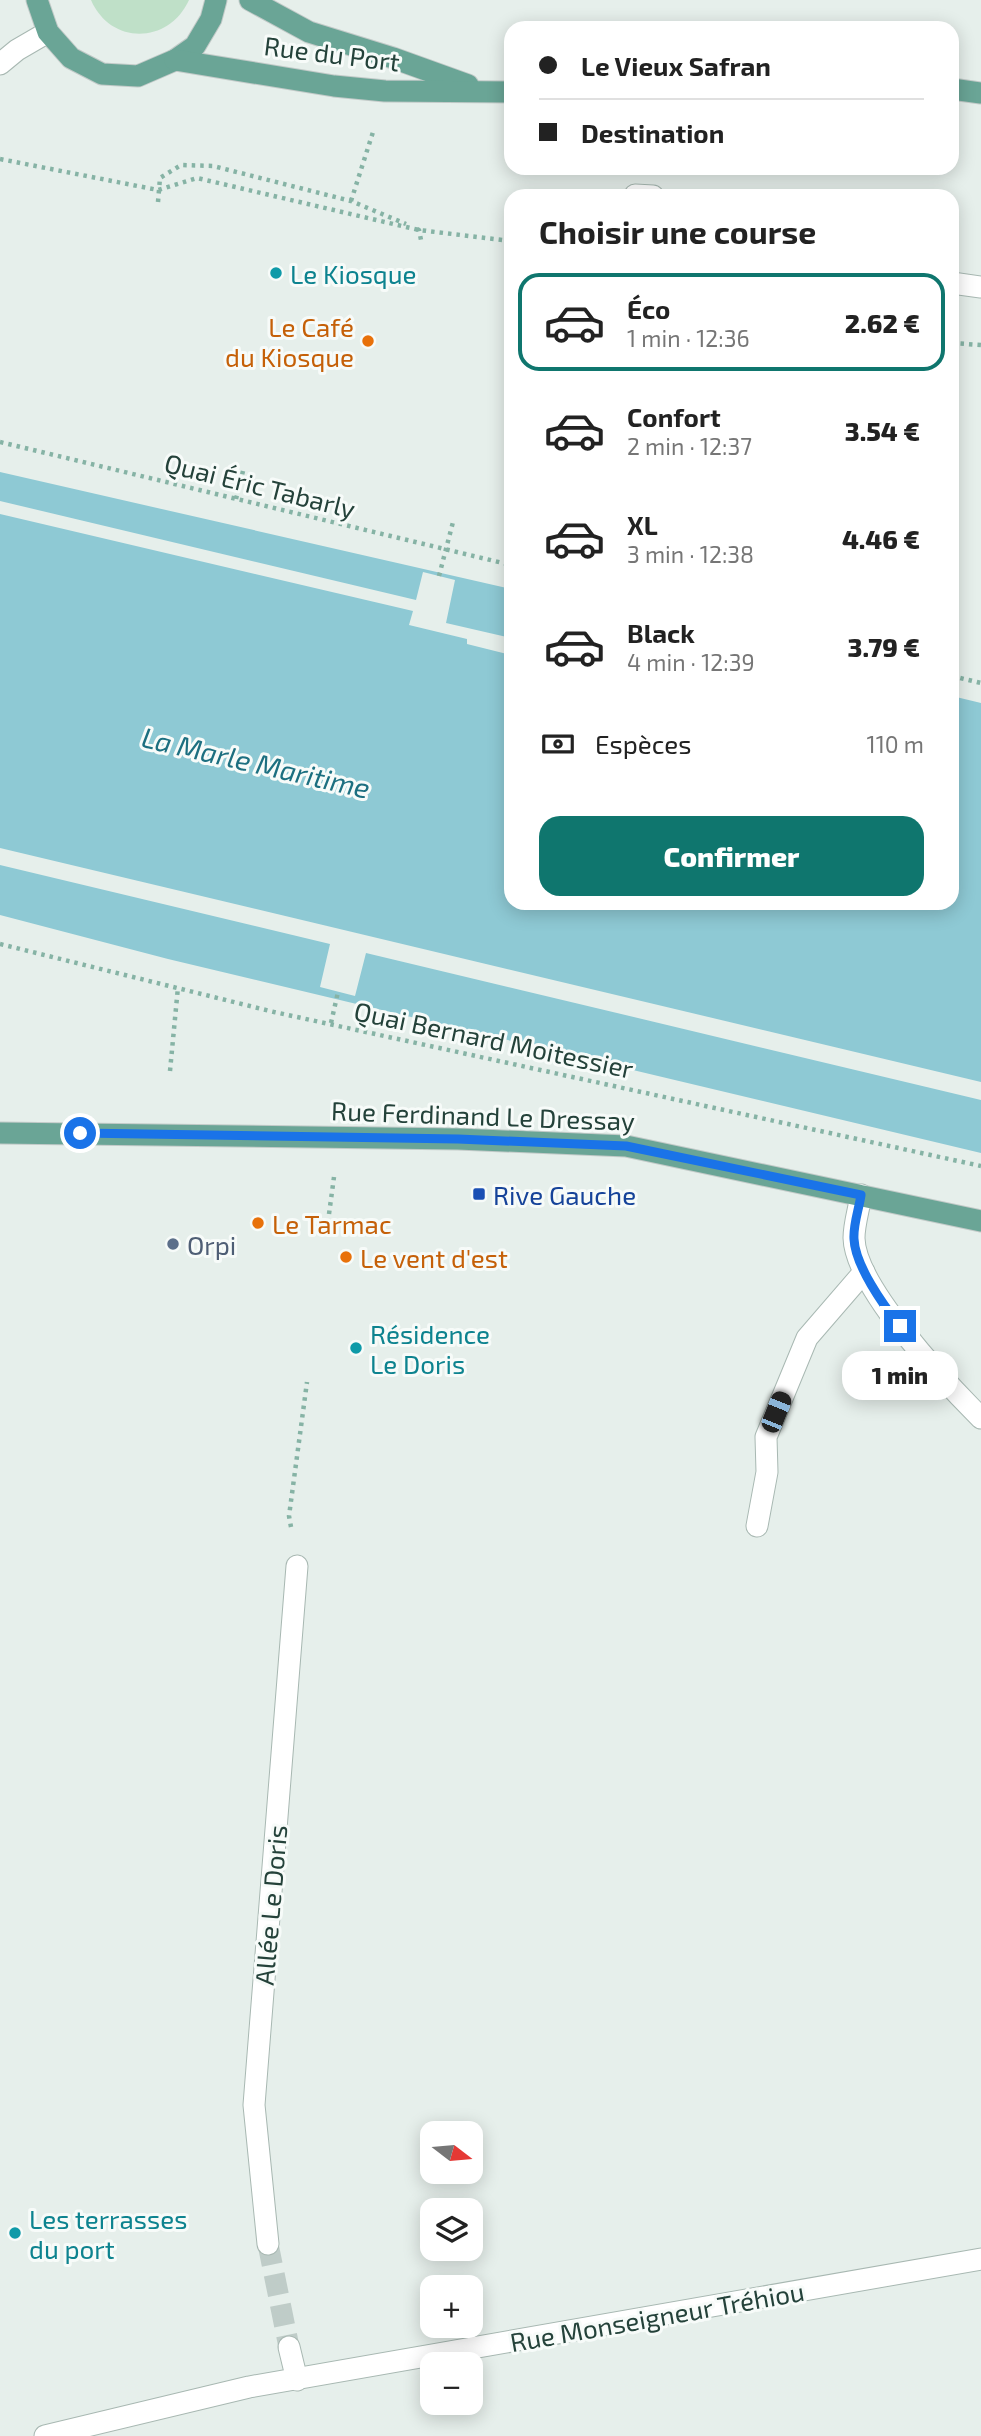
<!DOCTYPE html>
<html lang="fr">
<meta charset="utf-8">
<style>
:root{--surface:#fff;--page:#f6f6f6;--text:#222;--muted:#767676;--line:#e0e0e0;--accent:#0f766e}
body{margin:0;font-family:"Exo 2",sans-serif;background:var(--page);color:var(--text);height:100vh;display:flex;flex-direction:column;font-size:26px;white-space:nowrap}
*{box-sizing:border-box;margin:0}
p{font-size:23px;color:var(--muted)}
.icon{flex:none;width:38px;height:38px;fill:none;stroke:currentColor;stroke-width:2;stroke-linecap:round;stroke-linejoin:round}
.map{position:relative;flex:1;overflow:hidden}
.panel{position:absolute;left:504px;top:189px;width:455px;height:721px;display:flex;flex-direction:column;background:var(--surface);border-radius:21px;box-shadow:0 4px 18px #0003}
.panel>*{flex:none}
.banner{position:absolute;left:504px;top:21px;width:455px;height:154px;border-radius:21px;box-shadow:0 4px 18px #0003;display:grid;align-content:center;height:154px;padding:0 35px;background:var(--surface)}
.needle{width:46px;rotate:106deg}
.buttons{position:absolute;left:420px;top:2121px;display:grid;gap:14px}
.buttons a{display:grid;place-items:center;width:63px;height:63px;border-radius:14px;background:var(--surface);box-shadow:0 4px 18px #0003;font-size:35px}
.end{position:absolute;width:32px;height:32px;margin:-16px;border:9px solid #1a73e8;background:#fff;box-shadow:0 0 0 4px #fff}
.from{border-radius:50%}
.bubble{position:absolute;height:49px;border-radius:21px;background:var(--surface);box-shadow:0 4px 18px #0003;font-size:23px;font-weight:800;line-height:49px;text-align:center}
.car{position:absolute;width:21px;height:42px;margin:-21px -10px;border-radius:9px;box-shadow:0 0 5px 2px #0007;background:linear-gradient(#222 24%,#8ab4d8 0 40%,#222 0 76%,#8ab4d8 0 86%,#222 0)}
.banner b{display:flex;align-items:center;gap:24px;height:66px;font-size:26px}
.banner b+b{border-top:2px solid var(--line)}
.banner i{width:18px;height:18px;background:var(--text)}
ul{padding:0;list-style:none}
li{display:flex;align-items:center;gap:21px;height:98px;margin:0 14px 10px;padding:0 21px;border:4px solid transparent;border-radius:21px}
li div{flex:1}
li b{display:block;font-size:26px}
li em{font-style:normal;font-weight:800}
li.selected{border-color:var(--accent)}
li>.icon{width:63px;height:63px;stroke-width:1.5}
h2{padding:0 35px;font-size:32px;line-height:84px}
.pay{display:flex;align-items:center;gap:18px;height:77px;padding:0 35px;font-size:26px}
.pay p{margin-inline-start:auto}
.cta{display:flex;gap:14px;margin-top:auto;padding:14px 35px}
.cta a{flex:1;height:80px;border-radius:21px;background:var(--accent);color:#fff;font-size:28px;font-weight:800;line-height:80px;text-align:center}
.map>svg:first-child{display:block}
.green{fill:#bfe0c8}
.water{fill:#8ec9d4}
.pier{fill:#e6efeb}
.lines{fill:none;stroke-linecap:round;stroke-linejoin:round}
.minor-tunnel{stroke:#bfccc8;stroke-width:21;stroke-dasharray:21 10;stroke-linecap:butt}
.minor-casing{stroke:#a8b8b2;stroke-width:23}
.major-casing{stroke:#c2cac8;stroke-width:23}
.path{stroke:#86b3a5;stroke-width:4.5;stroke-dasharray:3.5 5;stroke-linecap:butt}
.minor{stroke:#fff;stroke-width:21}
.major{stroke:#6aa596;stroke-width:21}
.route{stroke:#1a73e8;stroke-width:9}
.culture-dot{fill:#0f9aa8;stroke:#f7fbf9;stroke-width:2.5}
.food-dot{fill:#e8710a;stroke:#f7fbf9;stroke-width:2.5}
.transit-dot{fill:#1a4fb4;stroke:#f7fbf9;stroke-width:2.5}
.service-dot{fill:#5c6f8a;stroke:#f7fbf9;stroke-width:2.5}
.labels{text-anchor:middle;dominant-baseline:central;stroke-width:6;stroke-linejoin:round;paint-order:stroke}
.street-label{font-size:26px;fill:#24423a;stroke:#f7fbf9}
.culture-label{font-size:26px;fill:#0d838f;stroke:#f7fbf9;text-anchor:start}
.food-label{font-size:26px;fill:#c56008;stroke:#f7fbf9;text-anchor:start}
.transit-label{font-size:26px;fill:#164399;stroke:#f7fbf9;text-anchor:start}
.service-label{font-size:26px;fill:#4e5e75;stroke:#f7fbf9;text-anchor:start}
.water-label{font-size:28px;font-style:italic;fill:#1c6f80;stroke:#f7fbf9}
</style>
<div class="map">
<svg width="981" height="2436" viewBox="0 0 981 2436">
<rect width="100%" height="100%" fill="#e6efeb"/>
<path class="green" d="M91,0h98c-20,44 -78,46 -98,0z"/>
<path class="water" d="M0,472l511,117v314h441v-207l29,7v450l-813,-194 -168,-44z"/>
<g class="pier">
<path d="M0,501l416,99 7,-28 32,8 -9,43 65,15v17l-44,-11v-5l-58,-14 4,-14 -413,-97z"/>
<path d="M0,848l981,234v18l-615,-147 -11,43 -35,-9 10,-43 -330,-79z"/>
</g>
<g class="lines">
<path class="minor-tunnel" d="M268,2244l21,103"/>
<defs>
<g id="minor">
<path d="M0,64l17,-14 31,-18"/>
<path d="M635,195l18,1"/>
<path d="M952,283l29,4"/>
<path d="M861,1195c-2,14 -7,29 -7,43 1,49 92,145 127,180"/>
<path d="M757,1526l10,-54 -1,-35 41,-99 57,-66"/>
<path d="M268,2244l-14,-139 43,-539"/>
<path d="M289,2347l8,33"/>
<path d="M45,2436l204,-49 732,-128"/>
</g>
<g id="major">
<path d="M37,0l11,32 23,26 31,16 36,2 37,-16 20,-14 16,-27 5,-19"/>
<path d="M250,0l59,32 84,26 75,27"/>
<path d="M175,60l159,26 51,5 126,1"/>
<path d="M952,89l29,4"/>
<path d="M0,1133l458,6 168,7 355,75"/>
</g>
</defs>
<use href="#minor" class="minor-casing"/>
<use href="#major" class="major-casing"/>
<g class="path">
<path d="M0,159l158,31 39,-12 222,52 92,11"/>
<path d="M351,201l22,-69"/>
<path d="M158,202l2,-24 21,-13 32,1 138,35 55,23"/>
<path d="M417,229l2,1 2,10"/>
<path d="M952,343l29,2"/>
<path d="M0,442l511,123"/>
<path d="M236,499l7,-28"/>
<path d="M439,576l14,-54"/>
<path d="M952,676l29,7"/>
<path d="M0,944l274,68 707,154"/>
<path d="M331,1023l7,-31"/>
<path d="M170,1071l8,-84"/>
<path d="M329,1214l5,-37"/>
<path d="M291,1527l-2,-11 18,-134"/>
</g>
<use href="#minor" class="minor"/>
<use href="#major" class="major"/>
</g>
<g class="lines">
<path class="route" d="M80,1133l378,6 168,7 235,49c-2,14 -8,30 -7,44 1,26 29,66 46,87"/>
</g>
<g class="culture-dot">
<circle cx="276" cy="273" r="7"/>
<circle cx="356" cy="1348" r="7"/>
<circle cx="15" cy="2233" r="7"/>
</g>
<g class="food-dot">
<circle cx="368" cy="341" r="7"/>
<circle cx="258" cy="1223" r="7"/>
<circle cx="346" cy="1257" r="7"/>
</g>
<rect class="transit-dot" x="472" y="1187" width="14" height="14" rx="3.5"/>
<circle class="service-dot" cx="173" cy="1244" r="7"/>
<g class="labels">
<g class="street-label">
<text transform="translate(332 53) rotate(7)">Rue du Port</text>
<text transform="translate(260 485) rotate(14)">Quai Éric Tabarly</text>
<text transform="translate(494 1039) rotate(12)">Quai Bernard Moitessier</text>
<text transform="translate(483 1115) rotate(2)">Rue Ferdinand Le Dressay</text>
<text transform="translate(270 1905) rotate(-85)">Allée Le Doris</text>
<text transform="translate(657 2316) rotate(-10)">Rue Monseigneur Tréhiou</text>
</g>
<g class="culture-label">
<text x="290" y="273">Le Kiosque</text>
<text x="370" y="1333">Résidence<tspan x="370" dy="30">Le Doris</tspan></text>
<text x="29" y="2218">Les terrasses<tspan x="29" dy="30">du port</tspan></text>
</g>
<g class="food-label">
<text x="354" y="326" text-anchor="end">Le Café<tspan x="354" dy="30">du Kiosque</tspan></text>
<text x="272" y="1223">Le Tarmac</text>
<text x="360" y="1257">Le vent d'est</text>
</g>
<g class="transit-label">
<text x="493" y="1194">Rive Gauche</text>
</g>
<g class="service-label">
<text x="187" y="1244">Orpi</text>
</g>
<g class="water-label">
<text transform="translate(256 762) rotate(13)">La Marle Maritime</text>
</g>
</g>
</svg>
<div class="buttons">
<a><svg class="needle" viewBox="-14 -14 28 28"><path d="M0-13l5 13h-10z" fill="#e53935"/><path d="M0 13l5-13h-10z" fill="#767676"/></svg></a>
<a><svg class="icon" aria-label="layers" viewBox="0 0 24 24"><path d="M12 4l9 5-9 5-9-5zM3 14l9 5 9-5"/></svg></a>
<a>+</a>
<a>−</a>
</div>
<i class="end from" style="left:80px;top:1133px"></i>
<i class="end" style="left:900px;top:1326px"></i>
<div class="bubble" style="left:842px;top:1351px;width:116px">1 min</div>
<i class="car" style="left:776px;top:1412px;rotate:22deg"></i>
<div class="banner">
<b><i class="from"></i>Le Vieux Safran</b>
<b><i></i>Destination</b>
</div>
<section class="panel">
<h2>Choisir une course</h2>
<ul>
<li class="selected"><svg class="icon" aria-label="car" viewBox="0 0 24 24"><path d="M5 17H2v-5l4-1 3-4h7l3 4 3 1v5h-3M9 17h6M6 11h13"/><circle cx="7" cy="17" r="2"/><circle cx="17" cy="17" r="2"/></svg><div><b>Éco</b><p>1 min · 12:36</p></div><em>2.62 €</em></li>
<li><svg class="icon" aria-label="car" viewBox="0 0 24 24"><path d="M5 17H2v-5l4-1 3-4h7l3 4 3 1v5h-3M9 17h6M6 11h13"/><circle cx="7" cy="17" r="2"/><circle cx="17" cy="17" r="2"/></svg><div><b>Confort</b><p>2 min · 12:37</p></div><em>3.54 €</em></li>
<li><svg class="icon" aria-label="car" viewBox="0 0 24 24"><path d="M5 17H2v-5l4-1 3-4h7l3 4 3 1v5h-3M9 17h6M6 11h13"/><circle cx="7" cy="17" r="2"/><circle cx="17" cy="17" r="2"/></svg><div><b>XL</b><p>3 min · 12:38</p></div><em>4.46 €</em></li>
<li><svg class="icon" aria-label="car" viewBox="0 0 24 24"><path d="M5 17H2v-5l4-1 3-4h7l3 4 3 1v5h-3M9 17h6M6 11h13"/><circle cx="7" cy="17" r="2"/><circle cx="17" cy="17" r="2"/></svg><div><b>Black</b><p>4 min · 12:39</p></div><em>3.79 €</em></li>
</ul>
<div class="pay"><svg class="icon" aria-label="cash" viewBox="0 0 24 24"><path d="M3 7h18v10H3z"/><circle cx="12" cy="12" r="2"/></svg>Espèces<p>110 m</p></div>
<div class="cta"><a>Confirmer</a></div>
</section>
</div>
